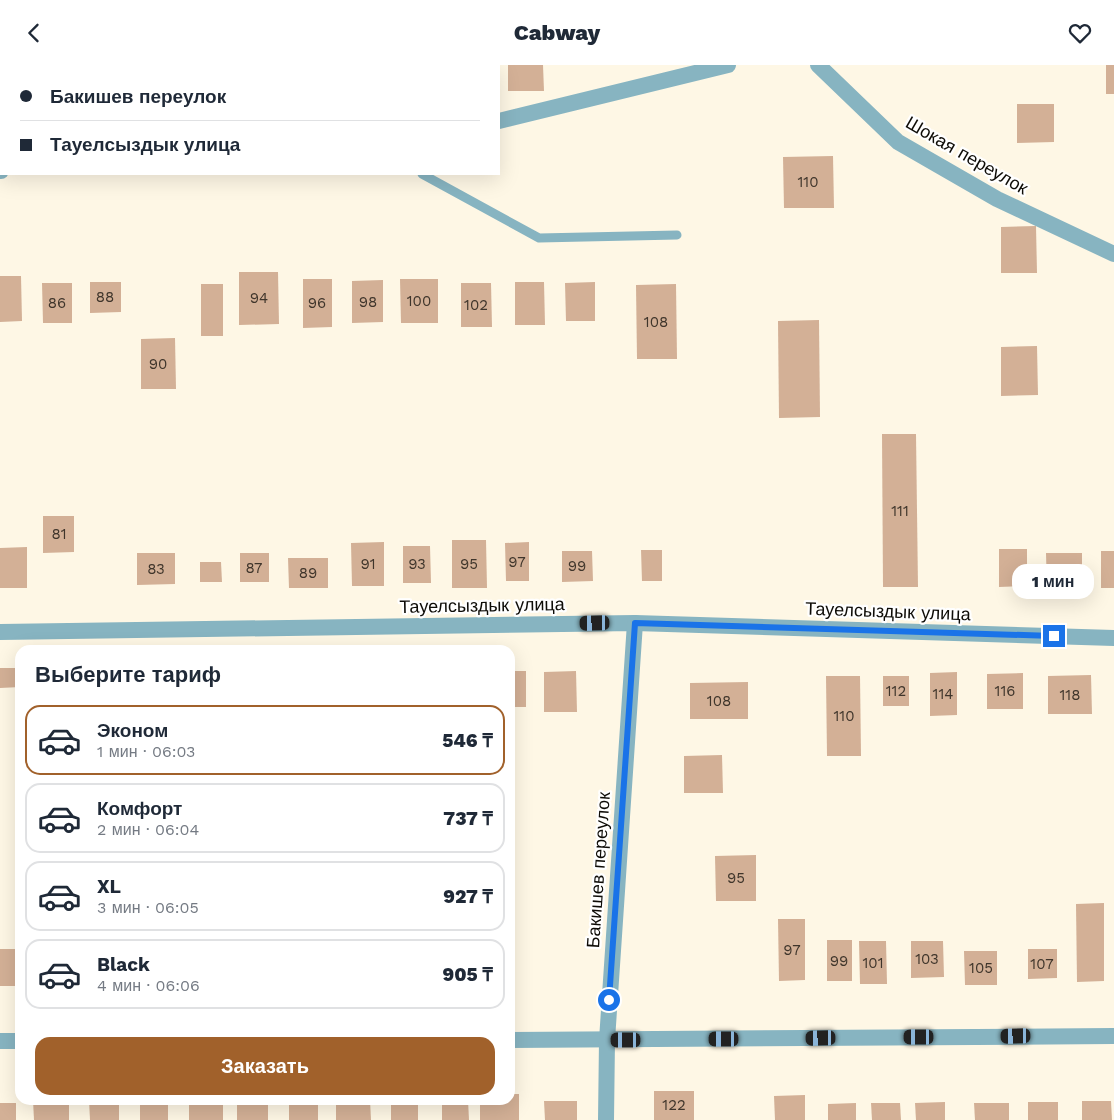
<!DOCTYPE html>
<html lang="ru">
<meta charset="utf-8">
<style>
:root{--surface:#fff;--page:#f6f6f7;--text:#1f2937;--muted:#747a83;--line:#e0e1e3;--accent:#a1612b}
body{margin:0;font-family:"Work Sans",sans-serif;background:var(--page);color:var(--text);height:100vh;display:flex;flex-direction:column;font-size:19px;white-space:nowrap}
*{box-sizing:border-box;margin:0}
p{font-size:16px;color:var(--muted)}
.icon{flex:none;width:28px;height:28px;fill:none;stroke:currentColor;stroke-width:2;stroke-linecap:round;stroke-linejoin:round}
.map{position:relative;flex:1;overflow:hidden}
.details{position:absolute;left:15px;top:580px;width:500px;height:460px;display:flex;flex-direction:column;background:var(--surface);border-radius:15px;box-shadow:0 5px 20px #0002}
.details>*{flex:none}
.guide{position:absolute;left:0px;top:0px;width:500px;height:110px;box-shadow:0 5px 20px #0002;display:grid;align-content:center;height:110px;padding:0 20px;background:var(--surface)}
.end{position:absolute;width:22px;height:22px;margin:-11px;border:6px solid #1a73e8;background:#fff;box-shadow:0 0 0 2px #fff}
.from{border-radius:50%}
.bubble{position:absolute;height:35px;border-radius:15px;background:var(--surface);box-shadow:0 5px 20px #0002;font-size:16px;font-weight:800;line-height:35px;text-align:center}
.car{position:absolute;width:15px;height:30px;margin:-15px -8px;border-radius:6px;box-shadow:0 0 4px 1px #0007;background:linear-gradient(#222 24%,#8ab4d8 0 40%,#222 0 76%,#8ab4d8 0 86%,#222 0)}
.guide b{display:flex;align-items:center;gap:18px;height:48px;font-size:19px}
.guide b+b{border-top:1px solid var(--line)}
.guide i{width:12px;height:12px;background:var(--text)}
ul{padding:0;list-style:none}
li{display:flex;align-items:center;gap:15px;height:70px;margin:0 10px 8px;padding:0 10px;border:2px solid var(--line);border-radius:15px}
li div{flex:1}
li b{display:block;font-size:19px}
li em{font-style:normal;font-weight:800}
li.on{border-color:var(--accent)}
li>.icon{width:45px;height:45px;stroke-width:1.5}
h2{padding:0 20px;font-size:22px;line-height:60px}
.cta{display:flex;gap:10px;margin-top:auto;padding:10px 20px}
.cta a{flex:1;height:58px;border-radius:15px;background:var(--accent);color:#fff;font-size:20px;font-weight:800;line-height:58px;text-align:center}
header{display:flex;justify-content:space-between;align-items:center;height:65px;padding:0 20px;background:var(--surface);font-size:22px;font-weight:800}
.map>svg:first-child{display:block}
.building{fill:#d3b096}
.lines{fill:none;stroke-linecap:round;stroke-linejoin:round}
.lane{stroke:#87b4c1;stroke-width:9}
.street{stroke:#87b4c1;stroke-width:16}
.route{stroke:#1a73e8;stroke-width:6}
.labels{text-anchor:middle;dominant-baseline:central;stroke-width:4.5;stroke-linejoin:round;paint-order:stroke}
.number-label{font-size:15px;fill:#3f352b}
.street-label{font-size:18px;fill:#0e0c07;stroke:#fff}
</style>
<header><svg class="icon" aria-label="back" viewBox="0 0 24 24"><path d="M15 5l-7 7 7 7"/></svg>Cabway<svg class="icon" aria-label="heart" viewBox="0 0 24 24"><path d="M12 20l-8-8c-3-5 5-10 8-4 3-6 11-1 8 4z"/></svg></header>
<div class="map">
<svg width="1114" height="1055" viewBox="0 0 1114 1055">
<rect width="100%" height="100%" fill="#fef7e5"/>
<g class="building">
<path d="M508,0h35l1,26h-36z"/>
<rect x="1106" y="0" width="8" height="29"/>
<path d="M1017,39h37v38l-37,1z"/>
<path d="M833,91l1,52h-50l-1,-51z"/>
<path d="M1036,161l1,47h-36v-46z"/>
<path d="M239,207h39l1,52 -40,1z"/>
<path d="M0,211h21l1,45 -22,1z"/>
<path d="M303,214h29v48l-29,1z"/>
<path d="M400,214h38v44h-37z"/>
<path d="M383,215v42l-31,1v-42z"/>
<path d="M90,217h31v30l-31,1z"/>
<path d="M515,217h29l1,43h-30z"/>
<path d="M595,217v39h-29l-1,-38z"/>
<path d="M42,218h30v40h-29z"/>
<path d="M461,218h30l1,44h-31z"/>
<rect x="201" y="219" width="22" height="52"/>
<path d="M676,219l1,75h-40l-1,-74z"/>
<path d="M819,255l1,97 -41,1 -1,-97z"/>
<path d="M175,273l1,51h-35v-50z"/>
<path d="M1037,281l1,49 -37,1v-49z"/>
<path d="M882,369h34l2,153h-35z"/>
<path d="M43,451h31v36l-31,1z"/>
<path d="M452,475h34l1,48h-35z"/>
<path d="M384,477v44h-32l-1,-43z"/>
<path d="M529,477v39h-23l-1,-38z"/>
<path d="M403,481h27l1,37h-28z"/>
<path d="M27,482v41h-27v-40z"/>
<path d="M999,484h28v37l-28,1z"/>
<path d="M641,485h21v31h-20z"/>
<path d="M562,486h30l1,30 -31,1z"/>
<rect x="1101" y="486" width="13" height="37"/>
<path d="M137,488h38v31l-38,1z"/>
<rect x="240" y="488" width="29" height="29"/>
<path d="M1046,488h36v37h-35z"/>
<path d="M288,493h40v30h-39z"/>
<path d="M200,497h21l1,20h-22z"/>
<path d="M0,603h20v19l-20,1z"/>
<rect x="510" y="606" width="16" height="36"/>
<path d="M576,606l1,41h-33v-40z"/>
<path d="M957,607v43l-27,1v-43z"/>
<path d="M1023,608v36h-36v-35z"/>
<path d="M1091,610l1,39h-44v-38z"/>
<path d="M826,611h34l1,80h-34z"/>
<rect x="883" y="611" width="26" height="30"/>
<path d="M748,617v37h-58v-36z"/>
<path d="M722,690l1,38h-39v-37z"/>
<path d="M756,790v46h-40l-1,-45z"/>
<path d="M1104,838v78l-27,1 -1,-78z"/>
<path d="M778,854h27v61l-26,1z"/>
<rect x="827" y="875" width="25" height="41"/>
<path d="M859,876h27l1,43h-27z"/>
<path d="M911,876h32l1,36 -33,1z"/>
<rect x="0" y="884" width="20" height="37"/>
<path d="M1028,884h29v29l-29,1z"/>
<path d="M964,886h33v34h-32z"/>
<rect x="654" y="1026" width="40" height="29"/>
<path d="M510,1029h9v26h-39v-20h30z"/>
<path d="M805,1030v25h-30l-1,-24z"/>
<path d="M33,1035h36v20h-35z"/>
<path d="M89,1035h30v20h-29z"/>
<rect x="237" y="1035" width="31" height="20"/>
<path d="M336,1035h34l1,20h-35z"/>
<rect x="391" y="1035" width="27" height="20"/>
<path d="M442,1035h26l1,20h-27z"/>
<path d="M544,1036h33v19h-32z"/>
<path d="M1082,1036h29l1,19h-30z"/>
<rect x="140" y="1037" width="28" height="18"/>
<path d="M945,1037v18h-29l-1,-17z"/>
<rect x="1028" y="1037" width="30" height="18"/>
<rect x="0" y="1038" width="16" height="17"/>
<path d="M856,1038v17h-28v-16z"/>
<path d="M871,1038h29l1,17h-29z"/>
<path d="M974,1038h35v17h-34z"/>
<rect x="189" y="1040" width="34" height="15"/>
<rect x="289" y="1040" width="29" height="15"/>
</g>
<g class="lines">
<path class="lane" d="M422,109l117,64 138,-3"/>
<g class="street">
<path d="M818,0l80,77 99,57 117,55"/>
<path d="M499,56l229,-56"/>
<path d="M0,106h1"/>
<path d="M0,567l635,-9 479,15"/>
<path d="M510,975l604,-4"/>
<path d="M0,976h20"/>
<path d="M606,1055l1,-80 28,-417"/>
</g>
</g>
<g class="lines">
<path class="route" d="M609,935l26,-377 419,13"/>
</g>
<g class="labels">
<g class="number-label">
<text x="808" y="117">110</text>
<text x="105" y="232">88</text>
<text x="259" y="233">94</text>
<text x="419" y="236">100</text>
<text x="368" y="237">98</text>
<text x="57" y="238">86</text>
<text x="317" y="238">96</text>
<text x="476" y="240">102</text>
<text x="656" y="257">108</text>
<text x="158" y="299">90</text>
<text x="900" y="446">111</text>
<text x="59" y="469">81</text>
<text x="517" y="497">97</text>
<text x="368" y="499">91</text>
<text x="417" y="499">93</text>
<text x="469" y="499">95</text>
<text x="577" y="501">99</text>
<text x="254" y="503">87</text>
<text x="156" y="504">83</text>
<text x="308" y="508">89</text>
<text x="896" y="626">112</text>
<text x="1005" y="626">116</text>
<text x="943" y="629">114</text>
<text x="1070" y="630">118</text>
<text x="719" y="636">108</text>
<text x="844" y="651">110</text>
<text x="736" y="813">95</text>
<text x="792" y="885">97</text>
<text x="927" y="894">103</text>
<text x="839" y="896">99</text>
<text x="873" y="898">101</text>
<text x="1042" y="899">107</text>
<text x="981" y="903">105</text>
<text x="674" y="1040">122</text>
</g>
<g class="street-label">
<text transform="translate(967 90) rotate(30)">Шокая переулок</text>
<text transform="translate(482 540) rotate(-1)">Тауелсыздык улица</text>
<text transform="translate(888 546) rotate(2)">Тауелсыздык улица</text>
<text transform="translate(598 805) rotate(-86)">Бакишев переулок</text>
</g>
</g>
</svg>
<i class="end from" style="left:609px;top:935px"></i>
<i class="end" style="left:1054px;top:571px"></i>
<div class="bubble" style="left:1012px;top:499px;width:82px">1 мин</div>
<i class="car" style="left:595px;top:558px;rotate:269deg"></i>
<i class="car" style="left:1016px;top:971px;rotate:269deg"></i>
<i class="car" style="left:919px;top:972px;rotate:270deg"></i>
<i class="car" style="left:821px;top:973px;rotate:269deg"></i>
<i class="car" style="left:724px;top:974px;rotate:270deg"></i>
<i class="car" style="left:626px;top:975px;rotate:270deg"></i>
<div class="guide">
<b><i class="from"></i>Бакишев переулок</b>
<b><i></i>Тауелсыздык улица</b>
</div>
<section class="details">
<h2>Выберите тариф</h2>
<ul>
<li class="on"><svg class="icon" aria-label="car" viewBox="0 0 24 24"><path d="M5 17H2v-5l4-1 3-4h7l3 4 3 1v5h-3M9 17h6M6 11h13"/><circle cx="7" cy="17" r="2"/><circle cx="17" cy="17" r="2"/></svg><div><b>Эконом</b><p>1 мин · 06:03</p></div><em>546 ₸</em></li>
<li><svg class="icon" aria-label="car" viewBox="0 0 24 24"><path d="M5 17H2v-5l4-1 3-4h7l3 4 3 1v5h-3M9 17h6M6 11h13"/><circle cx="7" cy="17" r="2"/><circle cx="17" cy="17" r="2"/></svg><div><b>Комфорт</b><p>2 мин · 06:04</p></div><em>737 ₸</em></li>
<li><svg class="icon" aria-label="car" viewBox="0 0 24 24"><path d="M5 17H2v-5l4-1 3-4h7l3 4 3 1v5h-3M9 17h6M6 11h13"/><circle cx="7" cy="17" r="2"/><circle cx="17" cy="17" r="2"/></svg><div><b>XL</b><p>3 мин · 06:05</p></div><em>927 ₸</em></li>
<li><svg class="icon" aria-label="car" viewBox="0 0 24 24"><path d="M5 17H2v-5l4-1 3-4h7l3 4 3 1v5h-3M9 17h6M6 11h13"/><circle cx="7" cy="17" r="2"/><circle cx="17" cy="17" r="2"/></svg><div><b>Black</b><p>4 мин · 06:06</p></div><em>905 ₸</em></li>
</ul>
<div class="cta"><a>Заказать</a></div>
</section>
</div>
